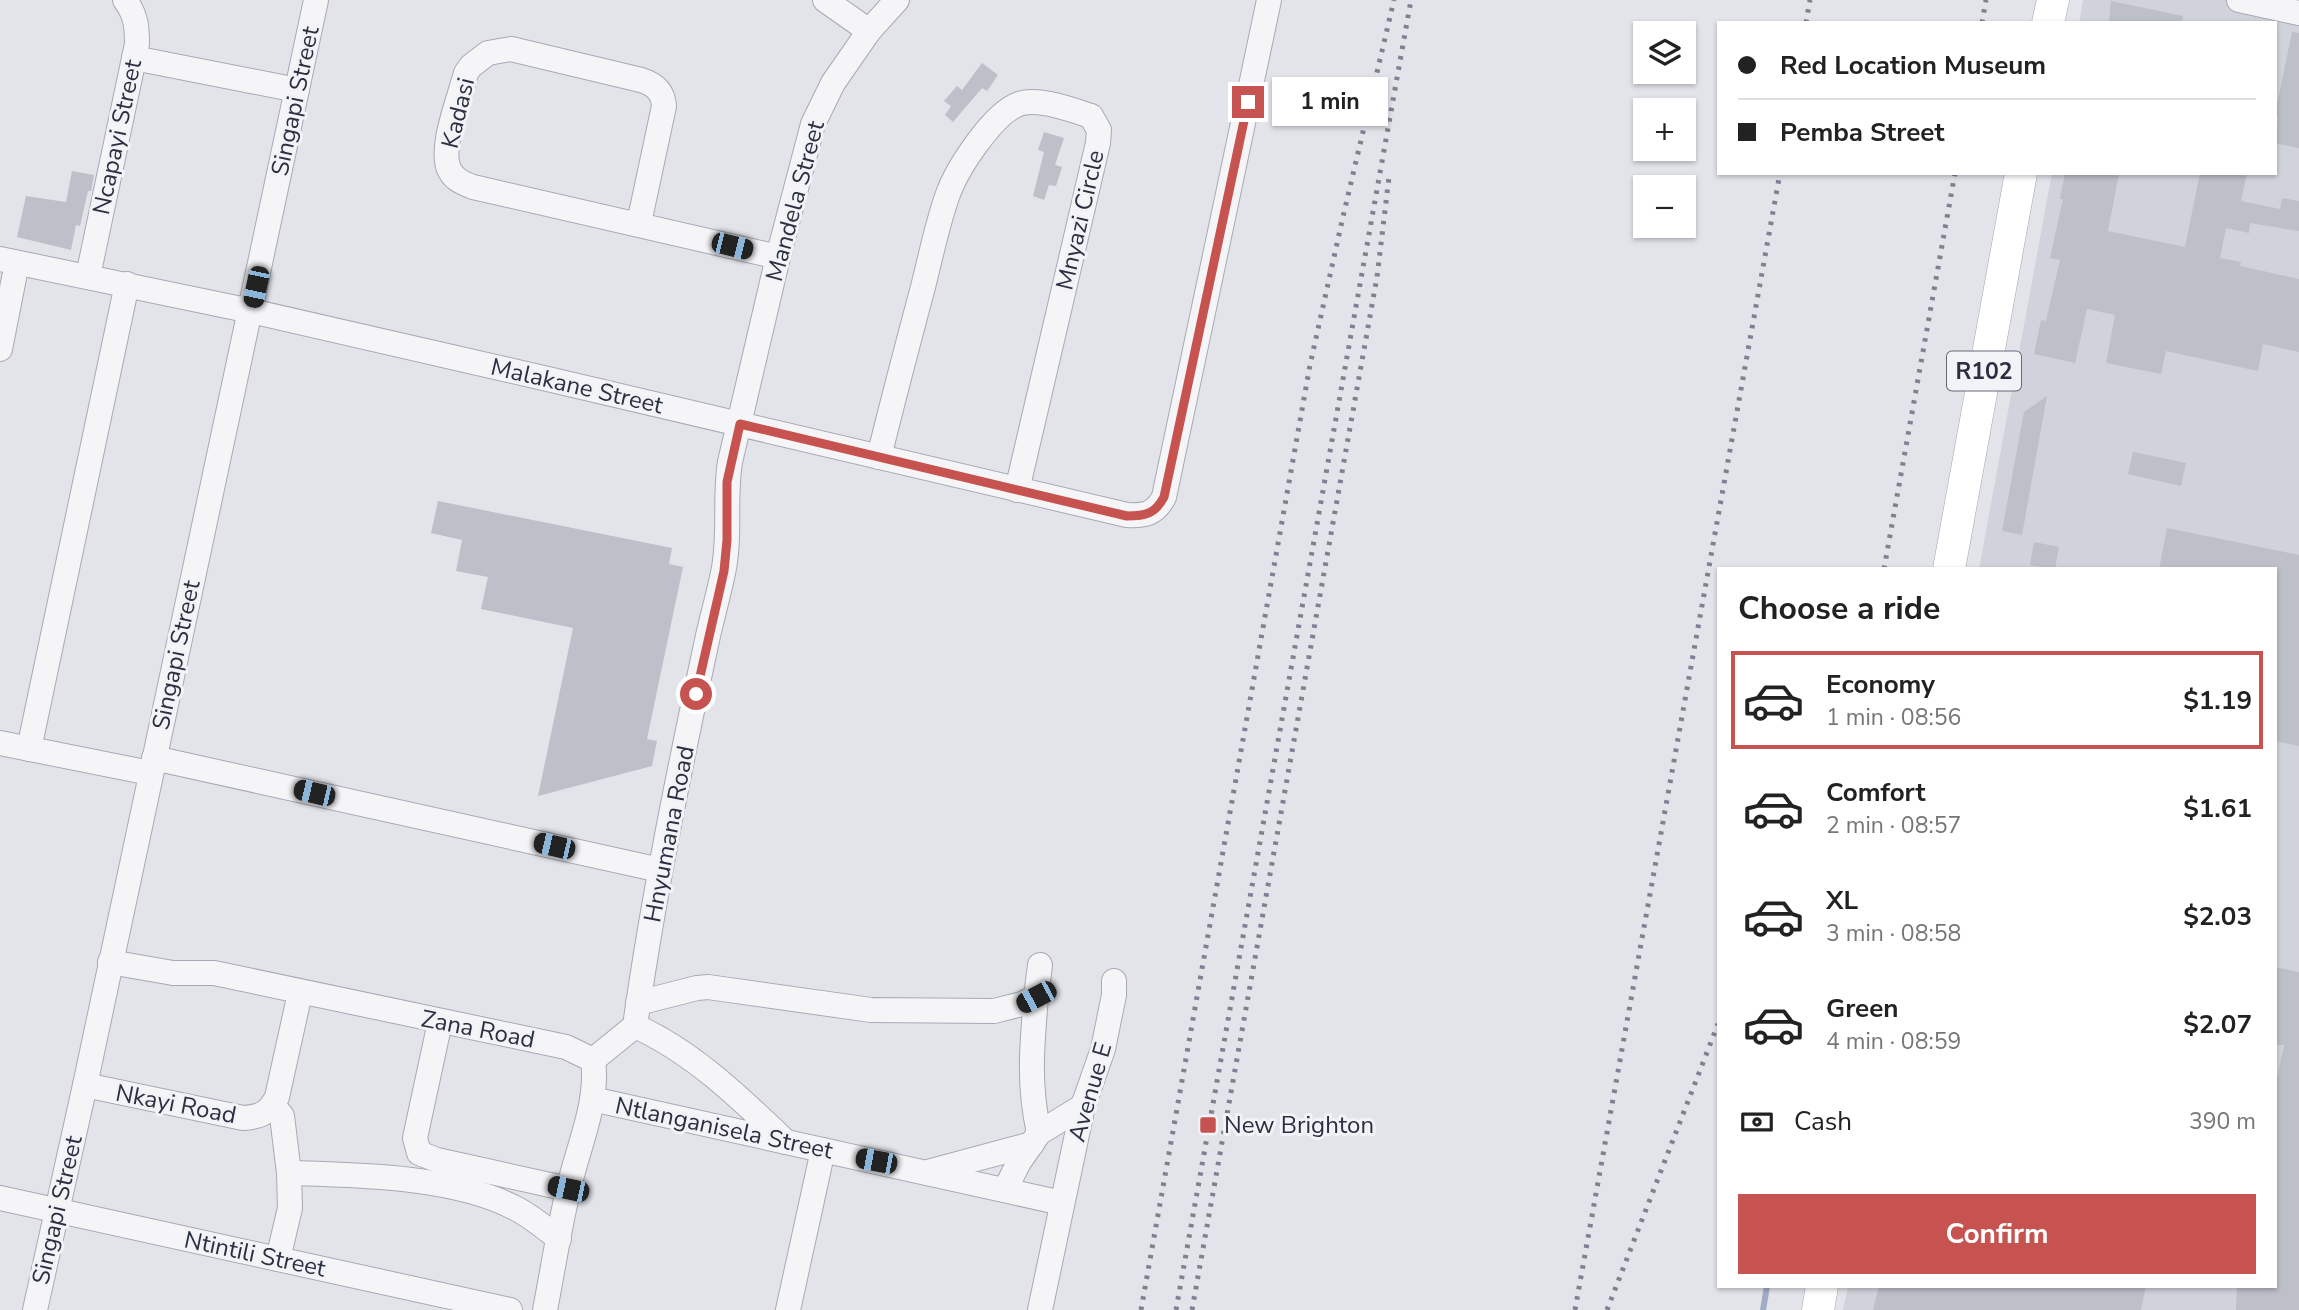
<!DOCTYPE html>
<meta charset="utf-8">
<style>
:root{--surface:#fff;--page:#f6f6f6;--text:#222;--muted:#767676;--line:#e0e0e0;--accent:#c65350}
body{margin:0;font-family:"Nunito Sans",sans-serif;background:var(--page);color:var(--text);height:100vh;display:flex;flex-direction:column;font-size:26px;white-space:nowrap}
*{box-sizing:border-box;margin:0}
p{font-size:23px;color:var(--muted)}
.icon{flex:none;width:38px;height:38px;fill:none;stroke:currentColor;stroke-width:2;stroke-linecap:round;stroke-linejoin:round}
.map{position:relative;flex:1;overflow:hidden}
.panel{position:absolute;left:1717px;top:567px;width:560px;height:721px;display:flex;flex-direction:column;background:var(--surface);border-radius:0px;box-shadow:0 2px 5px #0004}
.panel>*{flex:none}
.hud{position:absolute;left:1717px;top:21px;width:560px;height:154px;border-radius:0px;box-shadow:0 2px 5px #0004;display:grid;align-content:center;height:154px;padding:0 21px;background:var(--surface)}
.fabs{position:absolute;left:1633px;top:21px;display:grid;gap:14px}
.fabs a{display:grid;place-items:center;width:63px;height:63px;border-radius:0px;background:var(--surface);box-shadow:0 2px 5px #0004;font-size:35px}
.end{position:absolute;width:32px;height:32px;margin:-16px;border:9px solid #c65350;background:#fff;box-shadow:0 0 0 4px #fff}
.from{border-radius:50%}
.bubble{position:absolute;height:49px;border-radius:0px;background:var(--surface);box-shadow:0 2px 5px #0004;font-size:23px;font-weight:700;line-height:49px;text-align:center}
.car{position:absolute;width:21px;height:42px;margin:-21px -10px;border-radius:9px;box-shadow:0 0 5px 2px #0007;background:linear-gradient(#222 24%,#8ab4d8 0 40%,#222 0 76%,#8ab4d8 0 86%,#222 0)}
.hud b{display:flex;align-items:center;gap:24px;height:66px;font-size:26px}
.hud b+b{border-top:2px solid var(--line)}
.hud i{width:18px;height:18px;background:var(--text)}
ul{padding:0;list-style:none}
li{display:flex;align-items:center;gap:21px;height:98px;margin:0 14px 10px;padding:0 7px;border:4px solid transparent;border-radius:0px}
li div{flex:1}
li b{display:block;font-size:26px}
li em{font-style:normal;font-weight:700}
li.on{border-color:var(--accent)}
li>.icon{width:63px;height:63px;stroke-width:1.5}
h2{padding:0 21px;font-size:32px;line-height:84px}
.pay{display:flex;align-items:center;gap:18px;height:77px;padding:0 21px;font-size:26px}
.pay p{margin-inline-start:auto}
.button{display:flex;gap:14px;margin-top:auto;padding:14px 21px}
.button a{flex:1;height:80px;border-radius:0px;background:var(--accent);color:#fff;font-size:28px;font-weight:700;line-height:80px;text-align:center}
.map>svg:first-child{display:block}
.built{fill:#d0d3db}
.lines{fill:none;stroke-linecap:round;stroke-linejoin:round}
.stream{stroke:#a0acc7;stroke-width:6}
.building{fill:#bdbfc9}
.minor-casing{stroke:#a7aab4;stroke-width:26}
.major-casing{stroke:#a2a6b5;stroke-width:33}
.minor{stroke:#f5f5f8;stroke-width:24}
.major{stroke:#fff;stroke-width:32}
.rail{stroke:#7d8192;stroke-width:5;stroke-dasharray:3.5 7;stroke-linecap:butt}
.route{stroke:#c65350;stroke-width:9}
.poi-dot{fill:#c65350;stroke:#f2f3f7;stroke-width:2.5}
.labels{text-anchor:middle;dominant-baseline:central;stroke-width:6;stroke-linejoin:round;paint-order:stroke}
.shield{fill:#f2f3f7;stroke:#676a78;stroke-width:2}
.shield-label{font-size:23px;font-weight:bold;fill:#2b2f41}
.street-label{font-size:24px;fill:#2b2f41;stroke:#f2f3f7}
.poi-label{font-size:24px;fill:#2b2f41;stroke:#f2f3f7;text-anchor:start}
</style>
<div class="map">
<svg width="2299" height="1310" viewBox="0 0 2299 1310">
<rect width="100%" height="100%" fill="#e2e4ea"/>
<path class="built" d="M2083,0h216v1310h-456l5,-24h427v-717h-296l73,-396h223v-150h-196z"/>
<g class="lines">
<path class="stream" d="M1763,1310l4,-24"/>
</g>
<g class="building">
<path d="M2111,1l72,15 -1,7h-73z"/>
<path d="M2292,32l7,1v115l-24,-5 3,-25 -3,-1v-3z"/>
<path d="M982,63l16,12 -11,16 -5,-3 -29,34 -8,-7 6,-9 -7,-5 13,-15 5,4z"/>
<path d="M1044,132l20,6 -9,27 7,2 -6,19 -7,-1 -5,15 -11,-4 11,-44 -6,-2z"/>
<path d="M72,171l22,4 -3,16h-3l-8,35 -4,-1 -5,25 -54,-13 9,-41 40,6z"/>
<path d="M2065,173h54l-11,58 77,16 15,-74h47l-6,28 39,8 2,-11 17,3v30l-49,-8 -1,10 -23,-5 -6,30 21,4 -1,4 59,13v73l-36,-8 -5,27 -92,-20 -5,23 -55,-11 9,-48 -28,-6 -12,54 -41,-9 7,-34 5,1 14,-61 -10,-2 13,-59h-3z"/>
<path d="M2047,396l-25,139 -20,-4 22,-119z"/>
<path d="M2133,452l53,11 -5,23 -53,-12z"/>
<path d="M438,501l234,47 -3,16 14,3 -36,172 10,2 -5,25 -114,30 35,-168 -92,-19 7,-32 -32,-6 6,-31 -31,-7z"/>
<path d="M2167,528l132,27v191l-24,-5v-172h-116z"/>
<path d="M2034,542l25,5 -4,22 -25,-4z"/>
<path d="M2275,967l24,5v338h-63l1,-24h38v-198l9,-43h-9z"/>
<path d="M1879,1286h267l-5,24h-268z"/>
</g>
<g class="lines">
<defs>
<g id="minor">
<path d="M825,0l44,31"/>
<path d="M2239,0l60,13"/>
<path d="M134,58l163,32"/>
<path d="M639,223l25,-117c-1,-15 -10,-22 -23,-26l-130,-31 -23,4 -17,13 -5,7c-6,24 -28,77 -16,98 5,9 13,12 23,16l305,70"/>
<path d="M0,259l251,52 301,69 575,135c18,1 28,-1 37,-18l105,-497"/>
<path d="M88,276l49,-232c0,-18 -1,-29 -12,-44"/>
<path d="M0,349l17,-86"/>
<path d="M879,457c14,-57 29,-114 44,-170 8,-31 14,-63 25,-93 9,-25 45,-81 71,-90 19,-7 53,6 72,12l8,14 -1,13 -81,347"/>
<path d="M0,743l150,30"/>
<path d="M29,749l98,-465"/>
<path d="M154,758l506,112"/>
<path d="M110,962l63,11h41l352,74 27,13c6,42 -15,87 -24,127 -10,41 -16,82 -24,123"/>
<path d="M1036,997c-4,49 -8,87 3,136"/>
<path d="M638,1003l59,-15 11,-1 163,23 123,1 28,-7 14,-7 4,-32"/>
<path d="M440,1022l-25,116 4,15 18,7 131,29"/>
<path d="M635,1026c58,26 105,72 151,116"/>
<path d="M593,1060l42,-34c18,-128 44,-255 71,-381 5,-24 12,-48 17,-72 8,-37 1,-74 7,-111l48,-205 35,-133 20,-41 36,-52 28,-31"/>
<path d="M85,1085l158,33c17,-1 26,-5 34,-21l23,-104"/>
<path d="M592,1099l470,104"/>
<path d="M273,1105l9,11 7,57 1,35 -12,51"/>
<path d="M931,1171l101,-27"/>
<path d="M289,1173c69,2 165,3 226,35 16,8 30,20 44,31"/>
<path d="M1005,1190l14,-28 20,-29 44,-27"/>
<path d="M0,1198l510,112"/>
<path d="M35,1310l50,-225 231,-1085"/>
<path d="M788,1310l35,-160"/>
<path d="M1040,1310l43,-204 20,-57 11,-54v-14"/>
</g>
<g id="major">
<path d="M2048,23l5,-23"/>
<path d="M1949,569l72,-396"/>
<path d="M1818,1310l4,-24"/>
</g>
</defs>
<use href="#minor" class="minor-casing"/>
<use href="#major" class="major-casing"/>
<use href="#minor" class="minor"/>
<use href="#major" class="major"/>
<g class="rail">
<path d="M1806,23l4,-23"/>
<path d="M1982,23l4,-23"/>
<path d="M1884,569l71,-396"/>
<path d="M1141,1310l169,-945 32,-144 52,-221"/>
<path d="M1176,1310l235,-1310"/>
<path d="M1192,1310l185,-1033 12,-100"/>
<path d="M1575,1310l205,-1137"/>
<path d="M1607,1310l111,-286"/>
</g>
</g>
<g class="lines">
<path class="route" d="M696,694l28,-123 3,-31v-58l13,-58 387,92c18,0 28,-2 37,-19l84,-395"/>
</g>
<rect class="poi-dot" x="1199" y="1116" width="18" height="18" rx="3.5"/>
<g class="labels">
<rect class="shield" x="1947" y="351.5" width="74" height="39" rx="5"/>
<g class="shield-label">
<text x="1984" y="371">R102</text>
</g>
<g class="street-label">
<text transform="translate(295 101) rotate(-78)">Singapi Street</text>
<text transform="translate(458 113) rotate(-76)">Kadasi</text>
<text transform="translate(117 137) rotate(-78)">Ncapayi Street</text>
<text transform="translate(795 201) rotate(-75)">Mandela Street</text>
<text transform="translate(1080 220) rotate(-77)">Mnyazi Circle</text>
<text transform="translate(577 386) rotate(13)">Malakane Street</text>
<text transform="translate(176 655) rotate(-78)">Singapi Street</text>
<text transform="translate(669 834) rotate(-79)">Hnyumana Road</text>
<text transform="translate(478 1029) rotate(11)">Zana Road</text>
<text transform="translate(1090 1092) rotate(-74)">Avenue E</text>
<text transform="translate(176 1104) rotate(11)">Nkayi Road</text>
<text transform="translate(724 1128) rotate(12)">Ntlanganisela Street</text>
<text transform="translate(57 1210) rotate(-77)">Singapi Street</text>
<text transform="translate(255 1254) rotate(12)">Ntintili Street</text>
</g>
<g class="poi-label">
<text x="1224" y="1125">New Brighton</text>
</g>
</g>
</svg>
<div class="fabs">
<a><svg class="icon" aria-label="layers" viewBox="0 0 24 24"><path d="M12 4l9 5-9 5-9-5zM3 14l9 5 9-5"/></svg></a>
<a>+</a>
<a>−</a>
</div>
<i class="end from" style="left:696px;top:694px"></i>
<i class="end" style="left:1248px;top:102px"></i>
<div class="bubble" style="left:1272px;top:77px;width:116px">1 min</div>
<i class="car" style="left:732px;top:246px;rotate:104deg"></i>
<i class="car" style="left:256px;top:287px;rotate:192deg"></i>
<i class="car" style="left:314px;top:793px;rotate:283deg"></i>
<i class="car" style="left:554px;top:846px;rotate:283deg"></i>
<i class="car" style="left:1036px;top:997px;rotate:242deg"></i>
<i class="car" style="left:876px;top:1161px;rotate:281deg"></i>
<i class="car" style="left:568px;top:1189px;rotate:282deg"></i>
<div class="hud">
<b><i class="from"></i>Red Location Museum</b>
<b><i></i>Pemba Street</b>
</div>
<section class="panel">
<h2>Choose a ride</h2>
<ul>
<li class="on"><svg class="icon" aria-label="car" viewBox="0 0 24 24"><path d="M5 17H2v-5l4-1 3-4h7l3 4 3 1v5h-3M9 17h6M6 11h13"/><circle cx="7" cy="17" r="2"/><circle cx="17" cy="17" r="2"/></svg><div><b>Economy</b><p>1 min · 08:56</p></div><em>$1.19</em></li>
<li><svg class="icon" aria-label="car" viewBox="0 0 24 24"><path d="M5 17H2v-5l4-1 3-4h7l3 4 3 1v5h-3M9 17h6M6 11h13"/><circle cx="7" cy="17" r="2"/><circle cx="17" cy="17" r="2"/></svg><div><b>Comfort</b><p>2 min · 08:57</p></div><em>$1.61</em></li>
<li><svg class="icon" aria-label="car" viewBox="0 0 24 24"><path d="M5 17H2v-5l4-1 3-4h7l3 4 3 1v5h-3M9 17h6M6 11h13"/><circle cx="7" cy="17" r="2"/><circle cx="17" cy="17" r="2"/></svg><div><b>XL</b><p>3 min · 08:58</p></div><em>$2.03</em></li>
<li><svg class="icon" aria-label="car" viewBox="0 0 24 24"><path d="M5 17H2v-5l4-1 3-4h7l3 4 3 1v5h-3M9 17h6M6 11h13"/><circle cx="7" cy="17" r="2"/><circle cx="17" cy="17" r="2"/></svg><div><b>Green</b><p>4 min · 08:59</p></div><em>$2.07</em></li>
</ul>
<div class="pay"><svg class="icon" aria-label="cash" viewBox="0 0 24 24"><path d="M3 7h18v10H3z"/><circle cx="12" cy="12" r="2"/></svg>Cash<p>390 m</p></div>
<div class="button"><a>Confirm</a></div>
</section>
</div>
